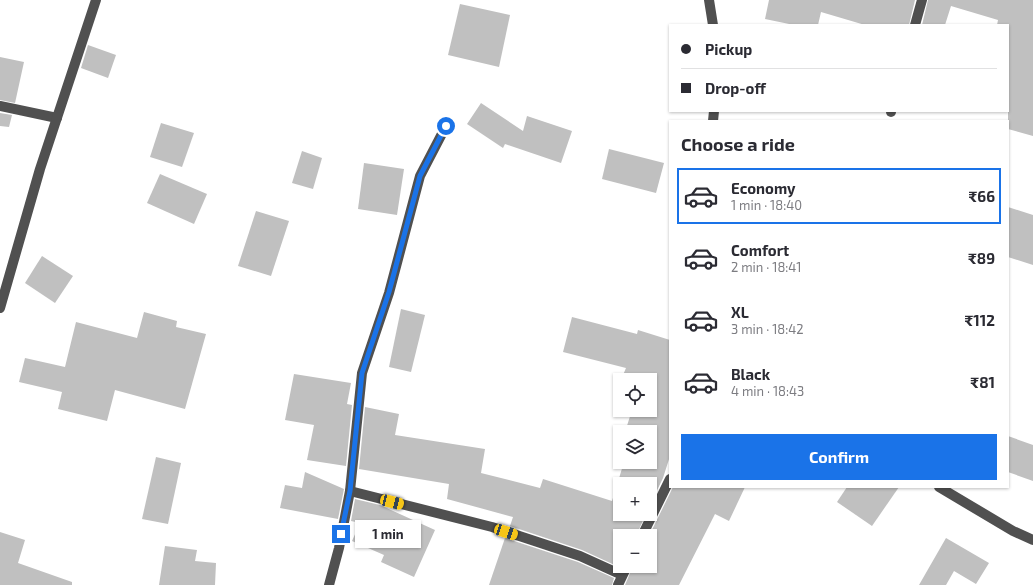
<!DOCTYPE html>
<meta charset="utf-8">
<style>
:root{--surface:#fff;--page:#f2f2f3;--text:#2b2b33;--muted:#7c7c81;--line:#e1e1e2;--accent:#1a73e8}
body{margin:0;font-family:"Exo 2",sans-serif;background:var(--page);color:var(--text);height:100vh;display:flex;flex-direction:column;font-size:15px;white-space:nowrap}
*{box-sizing:border-box;margin:0}
p{font-size:13px;color:var(--muted)}
.icon{flex:none;width:22px;height:22px;fill:none;stroke:currentColor;stroke-width:2;stroke-linecap:round;stroke-linejoin:round}
.map{position:relative;flex:1;overflow:hidden}
.side{position:absolute;left:669px;top:120px;width:340px;height:368px;display:flex;flex-direction:column;background:var(--surface);border-radius:0px;box-shadow:0 1px 3px #0004}
.side>*{flex:none}
.hud{position:absolute;left:669px;top:24px;width:340px;height:88px;border-radius:0px;box-shadow:0 1px 3px #0004;display:grid;align-content:center;height:88px;padding:0 12px;background:var(--surface)}
.controls{position:absolute;left:613px;top:373px;display:grid;gap:8px}
.controls a{display:grid;place-items:center;width:44px;height:44px;border-radius:0px;background:var(--surface);box-shadow:0 1px 3px #0004;font-size:20px}
.end{position:absolute;width:18px;height:18px;margin:-9px;border:5px solid #1a73e8;background:#fff;box-shadow:0 0 0 2px #fff}
.from{border-radius:50%}
.bubble{position:absolute;height:28px;border-radius:0px;background:var(--surface);box-shadow:0 1px 3px #0004;font-size:13px;font-weight:700;line-height:28px;text-align:center}
.car{position:absolute;width:12px;height:24px;margin:-12px -6px;border-radius:5px;box-shadow:0 0 3px 1px #0007;background:linear-gradient(#f5c518 24%,#345 0 40%,#f5c518 0 76%,#345 0 86%,#f5c518 0)}
.hud b{display:flex;align-items:center;gap:14px;height:38px;font-size:15px}
.hud b+b{border-top:1px solid var(--line)}
.hud i{width:10px;height:10px;background:var(--text)}
ul{padding:0;list-style:none}
li{display:flex;align-items:center;gap:12px;height:56px;margin:0 8px 6px;padding:0 4px;border:2px solid transparent;border-radius:0px}
li div{flex:1}
li b{display:block;font-size:15px}
li em{font-style:normal;font-weight:700}
li.current{border-color:var(--accent)}
li>.icon{width:36px;height:36px;stroke-width:1.5}
h2{padding:0 12px;font-size:18px;line-height:48px}
.button{display:flex;gap:8px;margin-top:auto;padding:8px 12px}
.button a{flex:1;height:46px;border-radius:0px;background:var(--accent);color:#fff;font-size:16px;font-weight:700;line-height:46px;text-align:center}
.map>svg:first-child{display:block}
.building{fill:#c0c0c0}
.lines{fill:none;stroke-linecap:round;stroke-linejoin:round}
.minor{stroke:#505050;stroke-width:10}
.route{stroke:#1a73e8;stroke-width:5}
</style>
<div class="map">
<svg width="1033" height="585" viewBox="0 0 1033 585">
<rect width="100%" height="100%" fill="#fff"/>
<g class="building">
<path d="M769,0h146l-6,25h-44l-44,-13 -3,13h-24l-29,-6z"/>
<path d="M928,0h105v136l-25,-7v-104h-11l1,-5 -47,-14 -6,19h-23z"/>
<path d="M460,4l50,11 -11,52 -51,-12z"/>
<path d="M88,45l28,10 -8,23 -27,-10z"/>
<path d="M0,57l24,5 -9,41 -15,-3z"/>
<path d="M481,103l42,28 4,-15 45,15 -11,32 -56,-19 -2,4 -36,-24z"/>
<path d="M0,113l12,2 -3,12 -9,-1z"/>
<path d="M161,123l33,10 -12,34 -32,-10z"/>
<path d="M609,149l55,14 -8,30 -54,-14z"/>
<path d="M302,151l20,7 -9,31 -21,-6z"/>
<path d="M364,163l40,6 -7,46 -39,-6z"/>
<path d="M160,174l47,20 -13,30 -47,-21z"/>
<path d="M1008,207l25,8v50l-25,-8z"/>
<path d="M256,211l33,10 -18,55 -33,-10z"/>
<path d="M42,256l31,20 -18,27 -30,-20z"/>
<path d="M401,309l24,6 -14,57 -22,-5z"/>
<path d="M144,312l33,9 -1,6 30,7 -21,75 -70,-19 -8,31 -49,-12 4,-17 -43,-10 6,-24 40,9 11,-45 61,16z"/>
<path d="M572,317l65,17 1,-4 32,10v116l-7,22 -13,27v-21h-30v30h26l-10,22h-16l-1,31 -37,-17 -72,-24 3,-9 -66,-18 2,-15 -90,-15 6,-62 34,7 -4,21 90,14 -4,24 59,15 3,-9 69,22 12,-39h26v-30h-25l7,-22h18v-30h-11l-16,-5 3,-7 -63,-16z"/>
<path d="M294,374l57,9 -4,21 5,1 -6,61 -39,-6 7,-35 -29,-5z"/>
<path d="M1008,436l25,9v36l-25,-9z"/>
<path d="M156,457l25,6 -13,61 -26,-5z"/>
<path d="M305,472l39,17 -6,30 -58,-11 5,-23 17,3z"/>
<path d="M673,487h72l-16,34 -14,-7 -36,71h-54l8,-19h17l-1,-30z"/>
<path d="M847,487h52l-27,39 -35,-24z"/>
<path d="M355,499l25,6 55,25 -21,47 -33,-15 3,-7 -32,-14 8,-18 -9,-2z"/>
<path d="M0,532l25,8 -7,23 54,19v3h-72z"/>
<path d="M505,538l73,24 36,16 -2,7h-123z"/>
<path d="M946,538l43,25 -13,21 -22,-13 -8,14h-27z"/>
<path d="M165,546l32,4 -2,11 21,2 -1,22h-56z"/>
</g>
<g class="lines">
<g class="minor">
<path d="M709,0l4,25"/>
<path d="M915,25l7,-25"/>
<path d="M0,106l57,12"/>
<path d="M891,112v-1"/>
<path d="M713,121l1,-10"/>
<path d="M0,308l40,-139 56,-169"/>
<path d="M939,487l74,44 20,9"/>
<path d="M350,491l142,36 88,29 42,19"/>
<path d="M642,536l28,-57"/>
<path d="M329,585l10,-37 11,-57 12,-118 27,-80 31,-117 26,-50"/>
<path d="M618,585l9,-19"/>
</g>
</g>
<g class="lines">
<path class="route" d="M341,534l9,-43 12,-118 27,-81 31,-116 26,-50"/>
</g>
</svg>
<div class="controls">
<a><svg class="icon" aria-label="locate" viewBox="0 0 24 24"><circle cx="12" cy="12" r="6"/><path d="M12 2v4M12 18v4M2 12h4M18 12h4"/></svg></a>
<a><svg class="icon" aria-label="layers" viewBox="0 0 24 24"><path d="M12 4l9 5-9 5-9-5zM3 14l9 5 9-5"/></svg></a>
<a>+</a>
<a>−</a>
</div>
<i class="end from" style="left:446px;top:126px"></i>
<i class="end" style="left:341px;top:534px"></i>
<div class="bubble" style="left:355px;top:520px;width:66px">1 min</div>
<i class="car" style="left:392px;top:502px;rotate:104deg"></i>
<i class="car" style="left:506px;top:532px;rotate:108deg"></i>
<div class="hud">
<b><i class="from"></i>Pickup</b>
<b><i></i>Drop-off</b>
</div>
<section class="side">
<h2>Choose a ride</h2>
<ul>
<li class="current"><svg class="icon" aria-label="car" viewBox="0 0 24 24"><path d="M5 17H2v-5l4-1 3-4h7l3 4 3 1v5h-3M9 17h6M6 11h13"/><circle cx="7" cy="17" r="2"/><circle cx="17" cy="17" r="2"/></svg><div><b>Economy</b><p>1 min · 18:40</p></div><em>₹66</em></li>
<li><svg class="icon" aria-label="car" viewBox="0 0 24 24"><path d="M5 17H2v-5l4-1 3-4h7l3 4 3 1v5h-3M9 17h6M6 11h13"/><circle cx="7" cy="17" r="2"/><circle cx="17" cy="17" r="2"/></svg><div><b>Comfort</b><p>2 min · 18:41</p></div><em>₹89</em></li>
<li><svg class="icon" aria-label="car" viewBox="0 0 24 24"><path d="M5 17H2v-5l4-1 3-4h7l3 4 3 1v5h-3M9 17h6M6 11h13"/><circle cx="7" cy="17" r="2"/><circle cx="17" cy="17" r="2"/></svg><div><b>XL</b><p>3 min · 18:42</p></div><em>₹112</em></li>
<li><svg class="icon" aria-label="car" viewBox="0 0 24 24"><path d="M5 17H2v-5l4-1 3-4h7l3 4 3 1v5h-3M9 17h6M6 11h13"/><circle cx="7" cy="17" r="2"/><circle cx="17" cy="17" r="2"/></svg><div><b>Black</b><p>4 min · 18:43</p></div><em>₹81</em></li>
</ul>
<div class="button"><a>Confirm</a></div>
</section>
</div>
